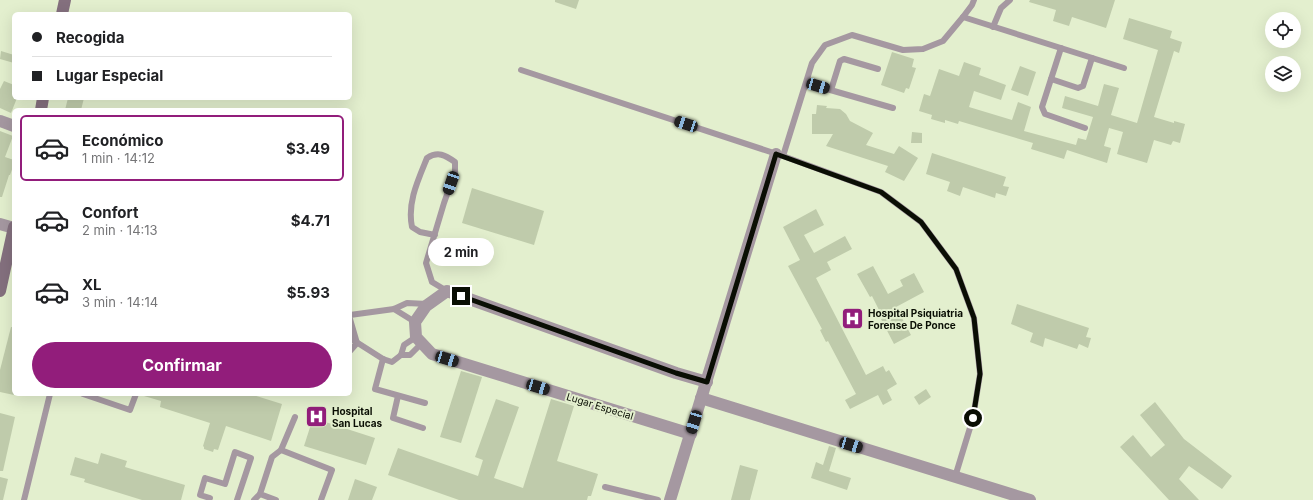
<!DOCTYPE html>
<html lang="es">
<meta charset="utf-8">
<style>
:root{--surface:#fff;--page:#f2f2f2;--text:#202124;--muted:#757577;--line:#e0e0e0;--accent:#921d7b}
body{margin:0;font-family:Inter,sans-serif;background:var(--page);color:var(--text);height:100vh;display:flex;flex-direction:column;font-size:15px;white-space:nowrap}
*{box-sizing:border-box;margin:0}
p{font-size:13px;color:var(--muted)}
.icon{flex:none;width:22px;height:22px;fill:none;stroke:currentColor;stroke-width:2;stroke-linecap:round;stroke-linejoin:round}
.map{position:relative;flex:1;overflow:hidden}
.side{position:absolute;left:12px;top:108px;width:340px;height:288px;display:flex;flex-direction:column;background:var(--surface);border-radius:6px;box-shadow:0 4px 16px #0002}
.side>*{flex:none}
.guide{position:absolute;left:12px;top:12px;width:340px;height:88px;border-radius:6px;box-shadow:0 4px 16px #0002;display:grid;align-content:center;height:88px;padding:0 20px;background:var(--surface)}
.controls{position:absolute;left:1265px;top:12px;display:grid;gap:8px}
.controls a{display:grid;place-items:center;width:36px;height:36px;border-radius:50%;background:var(--surface);box-shadow:0 4px 16px #0002;font-size:20px}
.end{position:absolute;width:18px;height:18px;margin:-9px;border:5px solid #0a0e04;background:#fff;box-shadow:0 0 0 2px #fff}
.from{border-radius:50%}
.bubble{position:absolute;height:28px;border-radius:14px;background:var(--surface);box-shadow:0 4px 16px #0002;font-size:13px;font-weight:700;line-height:28px;text-align:center}
.car{position:absolute;width:12px;height:24px;margin:-12px -6px;border-radius:5px;box-shadow:0 0 3px 1px #0007;background:linear-gradient(#222 24%,#8ab4d8 0 40%,#222 0 76%,#8ab4d8 0 86%,#222 0)}
.guide b{display:flex;align-items:center;gap:14px;height:38px;font-size:15px}
.guide b+b{border-top:1px solid var(--line)}
.guide i{width:10px;height:10px;background:var(--text)}
ul{padding:7px 0 0;list-style:none}
li{display:flex;align-items:center;gap:12px;height:66px;margin:0 8px 6px;padding:0 12px;border:2px solid transparent;border-radius:6px}
li div{flex:1}
li b{display:block;font-size:15px}
li em{font-style:normal;font-weight:700}
li.on{border-color:var(--accent)}
li>.icon{width:36px;height:36px;stroke-width:1.5}
.button{display:flex;gap:8px;margin-top:auto;padding:8px 20px}
.button a{flex:1;height:46px;border-radius:24px;background:var(--accent);color:#fff;font-size:16px;font-weight:700;line-height:46px;text-align:center}
.map>svg:first-child{display:block}
.building{fill:#bfcbab}
.lines{fill:none;stroke-linecap:round;stroke-linejoin:round}
.lane{stroke:#a598a1;stroke-width:6}
.street{stroke:#a598a1;stroke-width:12}
.secondary{stroke:#84707e;stroke-width:12}
.route{stroke:#0a0e04;stroke-width:5}
.labels{text-anchor:middle;dominant-baseline:central;stroke-width:4;stroke-linejoin:round;paint-order:stroke}
.poi-label{font-size:10px;font-weight:bold;fill:#0a0e04;stroke:#e3efce;text-anchor:start}
.street-label{font-size:10px;fill:#0a0e04;stroke:#e3efce}
</style>
<div class="map">
<svg width="1313" height="500" viewBox="0 0 1313 500">
<rect width="100%" height="100%" fill="#e3efce"/>
<g class="building">
<path d="M555,0h24l-3,9 -21,-7z"/>
<path d="M1030,0h85l-9,28 -34,-11 -3,9 -16,-5 3,-11 -27,-8z"/>
<path d="M1129,18l43,13 -2,7 12,4 -3,11 -5,-2 -20,66 20,6v-2l11,3 -5,19 -7,-2 -2,4 -17,-5 -7,23 -30,-9 6,-22 -14,-4 -5,18 7,2 -4,15 -40,-13 -3,9 -33,-10 2,-6 -74,-22 -1,3 -13,-4v3l-14,-4 1,-4 -13,-4 5,-17 6,2 9,-27 20,7 5,-14 17,6 -2,7 27,10 -5,15 -27,-9 -5,16 43,13 6,-18 13,5 -7,24 52,14 2,-7 8,2 7,-23 -31,-9 3,-12 33,10 6,-22 15,4 -8,27 26,8 21,-73 -35,-11z"/>
<path d="M1,51l13,4v8l-14,-4z"/>
<path d="M892,52l22,7 -2,8 4,1 -7,21 -3,-1 -2,5 -23,-8z"/>
<path d="M1020,66l16,6 -8,24 -17,-6z"/>
<path d="M4,81l10,4v13h3l-6,15 -11,-5v-19z"/>
<path d="M68,98h16l-3,12h-16z"/>
<path d="M817,105l10,1 -1,2 14,1 6,5 4,7 23,12 -7,12 28,9 5,-8 19,12 -14,23 -19,-9 3,-6 -62,-20 7,-12h-21v-20h4z"/>
<path d="M0,131l13,5 -8,21 9,3v4l-4,11h-1l-7,22h-2z"/>
<path d="M912,132l10,1v10h-11z"/>
<path d="M932,153l74,24 -3,9 6,1 -3,9 -10,-3 -1,5 -32,-11 -3,9 -13,-5 3,-9 -24,-8z"/>
<path d="M472,188l72,23 -10,34 -72,-22z"/>
<path d="M816,209l8,16 -20,10 10,18 31,-17 7,13 -25,13 4,8 -15,8 50,97 17,-9 3,6 3,-2 8,14 -10,6 5,10 -9,5 -5,-10 -28,14 -5,-9 11,-6 -28,-53 -2,1 -6,-12 2,-1 -34,-63 12,-6 -17,-33z"/>
<path d="M873,266l15,28 15,-8 -3,-6 14,-7 10,19 -28,15 15,28 -17,9 -13,-25 2,-1 -11,-22 -2,1 -13,-23z"/>
<path d="M1017,304l72,24 -3,9 5,1 -3,10 -9,-4 -2,5 -32,-11 -2,9 -13,-5 3,-9 -22,-9z"/>
<path d="M11,327h3v68l-14,-3v-22z"/>
<path d="M461,371l21,6 -21,66 -21,-6z"/>
<path d="M926,389l5,8 -12,8 -5,-8z"/>
<path d="M144,394h106l32,10 -11,37 -45,-15 -8,24 -4,-1 -1,3 -9,-3v-2l-1,-1 7,-23 -50,-16 1,-6 -17,-5z"/>
<path d="M496,399l23,8 -25,71 29,10 28,-89 23,7 -17,55 41,13 -7,22h-3l-1,4h-128l-71,-25 10,-27 80,28 5,-16 -8,-3z"/>
<path d="M1155,402l29,37 48,37 -10,13 -33,-23 -10,13 20,21h-30l-49,-53 13,-12 18,22 14,-12 -25,-30z"/>
<path d="M0,413l15,4 -12,54h-3z"/>
<path d="M313,418l62,20 -9,27 -62,-19z"/>
<path d="M829,446l7,2 -7,23 22,7 -4,12 -36,-12 5,-16 7,3z"/>
<path d="M101,453l26,8 -2,6 60,18 -4,15h-39l-58,-18 1,-3 -15,-4 5,-18 23,7z"/>
<path d="M740,465l18,5 -8,30h-19z"/>
<path d="M0,477l8,2 -5,21h-3z"/>
<path d="M355,479l22,8 -5,13h-24z"/>
</g>
<g class="lines">
<g class="lane">
<path d="M963,17l161,51"/>
<path d="M993,27l8,-19 9,-8"/>
<path d="M1061,48l-19,59 3,7 40,14"/>
<path d="M521,70l262,86 98,36 40,30 35,47 18,49 6,56 -7,44 -18,59"/>
<path d="M1051,79l27,9 5,-2 9,-28"/>
<path d="M806,83l87,25"/>
<path d="M831,90l9,-29 4,-2 34,10"/>
<path d="M783,156l29,-93 13,-18 27,-10 51,15 20,-1 20,-8 20,-24 9,-12 2,-5"/>
<path d="M435,235l-15,-3 -8,-5c-5,-24 6,-47 15,-69 11,-7 18,-3 28,4v10l-11,31 -18,60 6,19 15,9"/>
<path d="M394,309l21,13"/>
<path d="M350,315l44,-6 13,-6 20,1"/>
<path d="M350,319l7,24 -7,8"/>
<path d="M350,338l33,21 9,3 9,-7h9l12,-12"/>
<path d="M401,355l3,-10 12,-8"/>
<path d="M383,359l-8,30 50,14"/>
<path d="M83,394l47,16 6,-16"/>
<path d="M398,396l-5,22 30,10"/>
<path d="M281,450l51,20 -11,30"/>
<path d="M605,487l53,13"/>
<path d="M210,498l-10,-3 5,-17 20,6 10,-32 16,6 -14,42"/>
<path d="M24,500l26,-106"/>
<path d="M254,500l6,-6"/>
<path d="M276,500l-16,-6 12,-37 9,-7 14,-33"/>
</g>
<g class="street">
<path d="M0,121l14,5"/>
<path d="M0,224l14,4"/>
<path d="M701,398l329,102"/>
<path d="M691,434l-259,-80 -16,-17 -1,-15 11,-16 21,-15 229,82 31,9"/>
<path d="M670,500l106,-346"/>
</g>
<g class="secondary">
<path d="M62,14l3,-14"/>
<path d="M41,110l2,-12"/>
<path d="M0,291l14,-64"/>
</g>
</g>
<g class="lines">
<path class="route" d="M461,296l215,77 31,9 69,-228 105,38 40,30 35,47 18,49 6,56 -7,44"/>
</g>
<defs>
<symbol id="hospital-square" viewBox="-11 -11 22 22"><rect x="-9" y="-9" width="18" height="18" rx="4" fill="#921d7b" stroke="#e3efce"/><path d="M-5-5h3v3.5h4V-5h3V5h-3V1.5h-4V5h-3Z" fill="#fff"/></symbol>
</defs>
<g fill-rule="evenodd">
<use href="#hospital-square" x="840" y="306" width="25" height="25"/>
<use href="#hospital-square" x="304" y="404" width="25" height="25"/>
</g>
<g class="labels">
<g class="poi-label">
<text x="868" y="313">Hospital Psiquiatria<tspan x="868" dy="12">Forense De Ponce</tspan></text>
<text x="332" y="411">Hospital<tspan x="332" dy="12">San Lucas</tspan></text>
</g>
<g class="street-label">
<text transform="translate(600 406) rotate(17)">Lugar Especial</text>
</g>
</g>
</svg>
<div class="controls">
<a><svg class="icon" aria-label="locate" viewBox="0 0 24 24"><circle cx="12" cy="12" r="6"/><path d="M12 2v4M12 18v4M2 12h4M18 12h4"/></svg></a>
<a><svg class="icon" aria-label="layers" viewBox="0 0 24 24"><path d="M12 4l9 5-9 5-9-5zM3 14l9 5 9-5"/></svg></a>
</div>
<i class="end from" style="left:973px;top:418px"></i>
<i class="end" style="left:461px;top:296px"></i>
<div class="bubble" style="left:428px;top:238px;width:66px">2 min</div>
<i class="car" style="left:818px;top:86px;rotate:106deg"></i>
<i class="car" style="left:686px;top:124px;rotate:288deg"></i>
<i class="car" style="left:451px;top:183px;rotate:199deg"></i>
<i class="car" style="left:447px;top:359px;rotate:107deg"></i>
<i class="car" style="left:538px;top:387px;rotate:107deg"></i>
<i class="car" style="left:694px;top:422px;rotate:197deg"></i>
<i class="car" style="left:851px;top:445px;rotate:107deg"></i>
<div class="guide">
<b><i class="from"></i>Recogida</b>
<b><i></i>Lugar Especial</b>
</div>
<section class="side">
<ul>
<li class="on"><svg class="icon" aria-label="car" viewBox="0 0 24 24"><path d="M5 17H2v-5l4-1 3-4h7l3 4 3 1v5h-3M9 17h6M6 11h13"/><circle cx="7" cy="17" r="2"/><circle cx="17" cy="17" r="2"/></svg><div><b>Económico</b><p>1 min · 14:12</p></div><em>$3.49</em></li>
<li><svg class="icon" aria-label="car" viewBox="0 0 24 24"><path d="M5 17H2v-5l4-1 3-4h7l3 4 3 1v5h-3M9 17h6M6 11h13"/><circle cx="7" cy="17" r="2"/><circle cx="17" cy="17" r="2"/></svg><div><b>Confort</b><p>2 min · 14:13</p></div><em>$4.71</em></li>
<li><svg class="icon" aria-label="car" viewBox="0 0 24 24"><path d="M5 17H2v-5l4-1 3-4h7l3 4 3 1v5h-3M9 17h6M6 11h13"/><circle cx="7" cy="17" r="2"/><circle cx="17" cy="17" r="2"/></svg><div><b>XL</b><p>3 min · 14:14</p></div><em>$5.93</em></li>
</ul>
<div class="button"><a>Confirmar</a></div>
</section>
</div>
